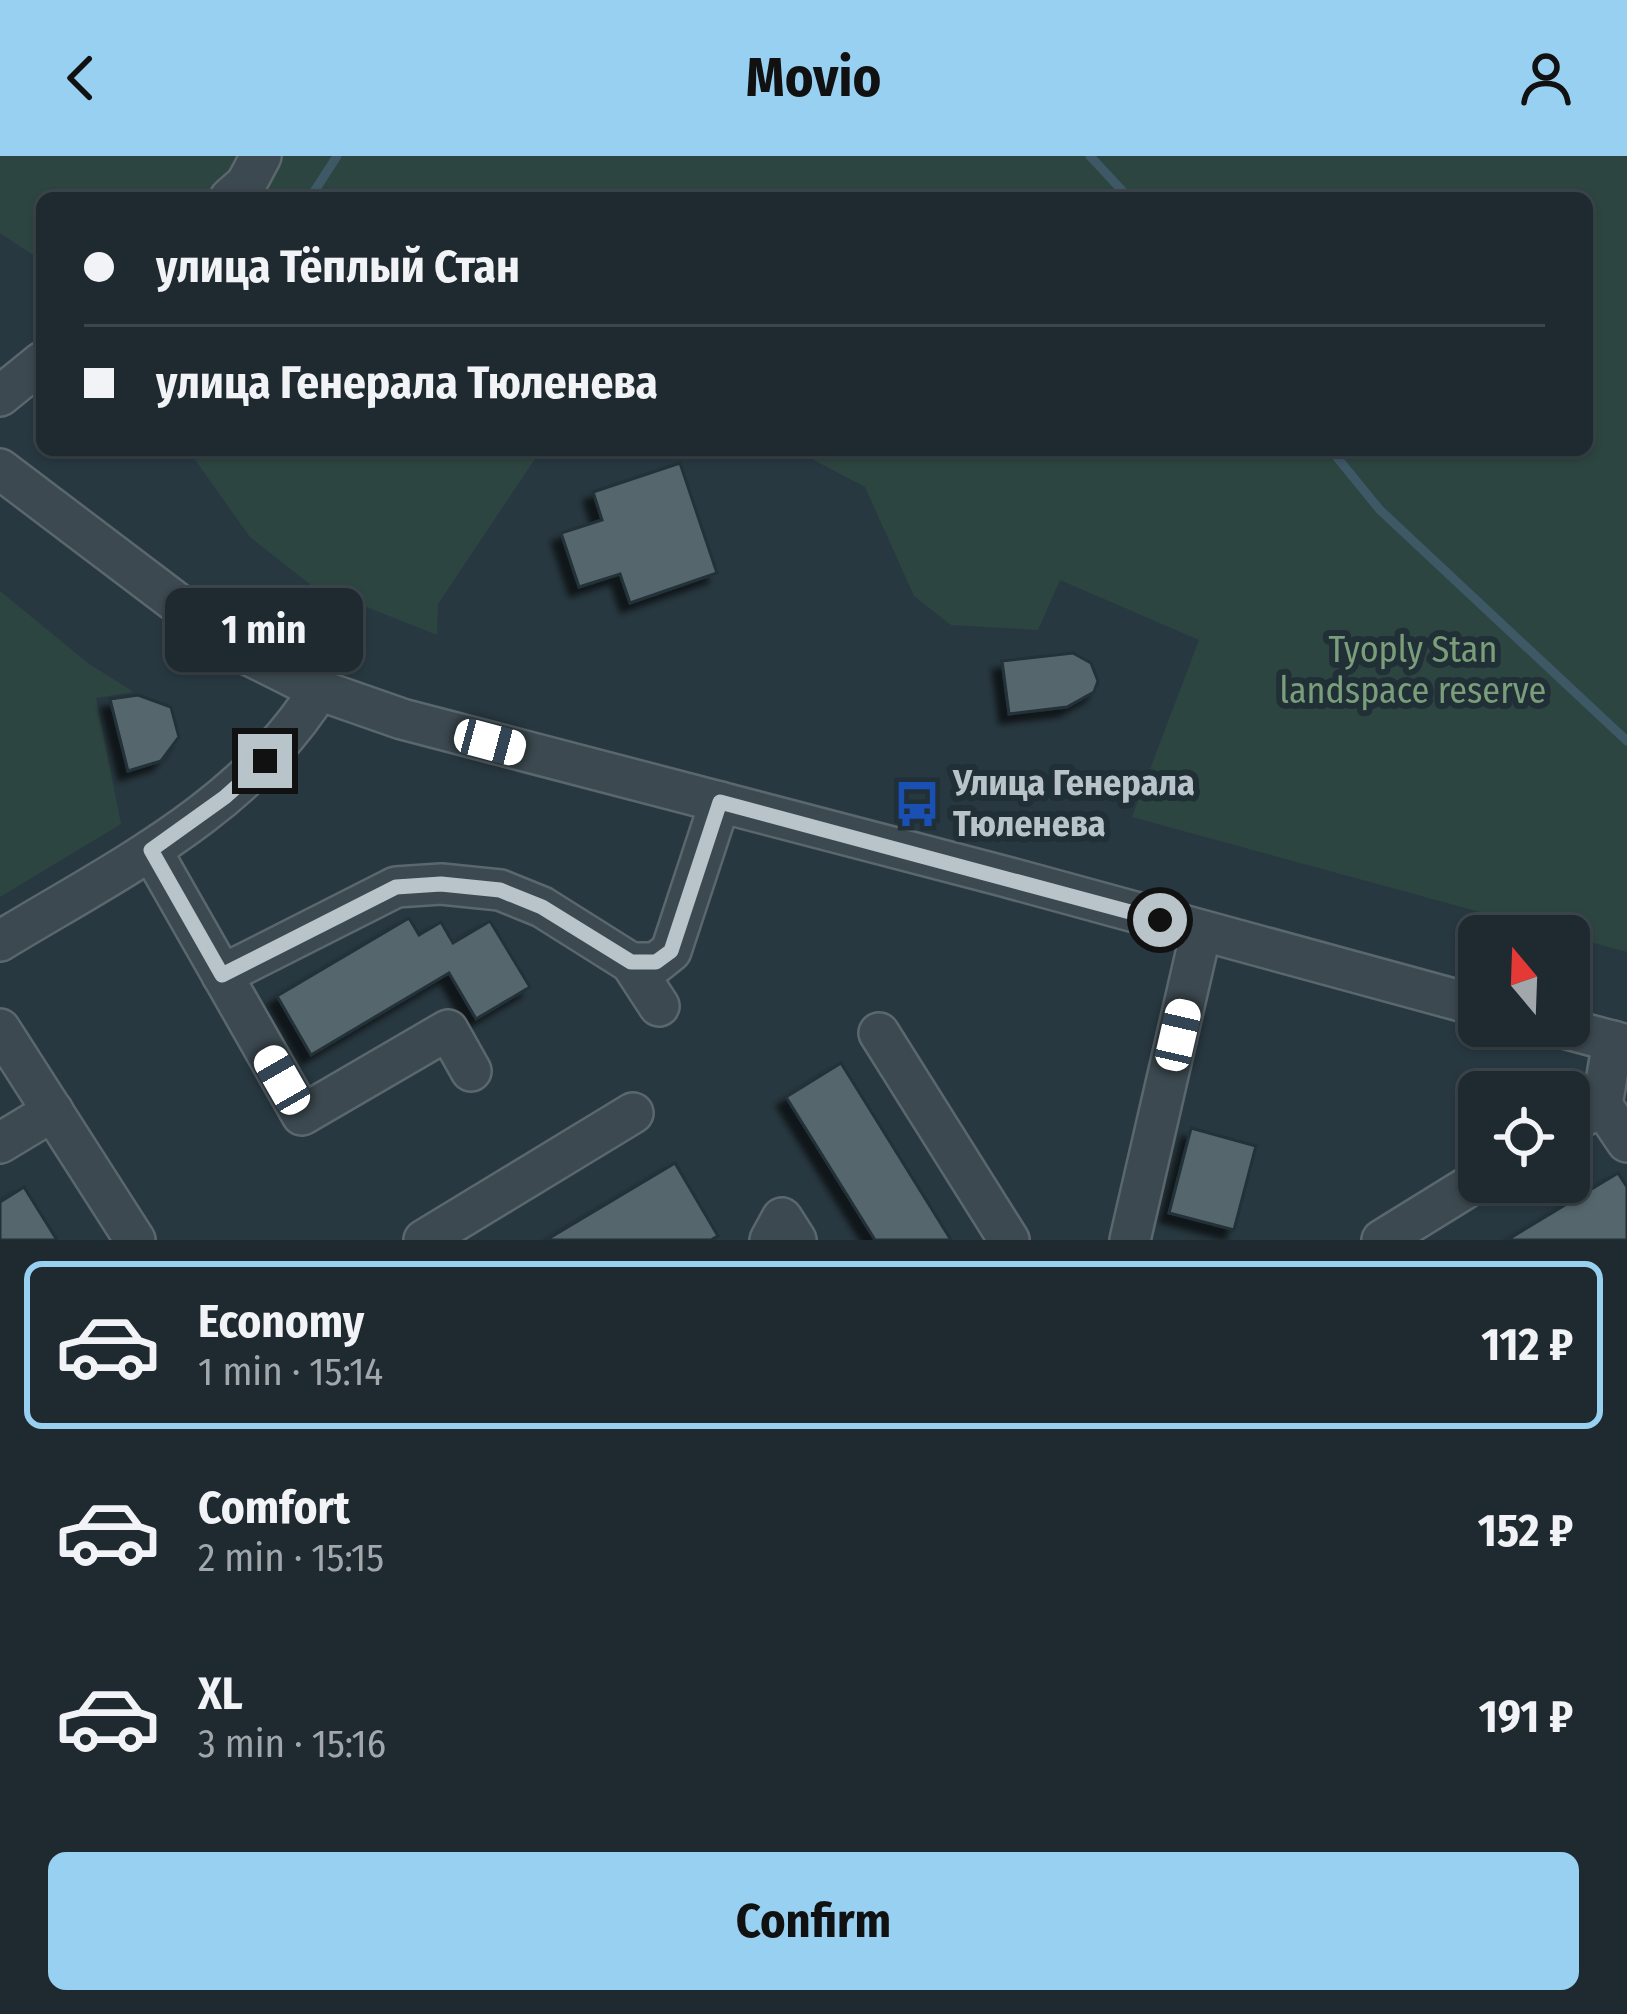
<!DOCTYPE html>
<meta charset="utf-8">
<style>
:root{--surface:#1e2a30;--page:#2b363c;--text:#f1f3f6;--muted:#a1a7ab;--line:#3c464c;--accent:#98d0f1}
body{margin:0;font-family:"Fira Sans Condensed",sans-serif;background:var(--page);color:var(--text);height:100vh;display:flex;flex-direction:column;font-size:45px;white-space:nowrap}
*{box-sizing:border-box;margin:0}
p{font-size:39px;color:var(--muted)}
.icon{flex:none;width:66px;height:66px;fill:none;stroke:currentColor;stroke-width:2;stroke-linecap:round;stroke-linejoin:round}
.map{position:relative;height:1084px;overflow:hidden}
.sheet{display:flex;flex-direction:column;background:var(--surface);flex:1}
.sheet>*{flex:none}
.guide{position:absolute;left:36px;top:36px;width:1557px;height:264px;border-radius:18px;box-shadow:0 3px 9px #0004,0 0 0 3px var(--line);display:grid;align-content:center;height:264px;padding:0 48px;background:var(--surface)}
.needle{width:78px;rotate:341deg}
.tools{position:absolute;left:1458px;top:759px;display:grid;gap:24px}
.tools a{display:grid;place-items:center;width:132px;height:132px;border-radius:18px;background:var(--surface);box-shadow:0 3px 9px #0004,0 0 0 3px var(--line);font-size:60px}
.end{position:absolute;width:54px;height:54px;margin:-27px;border:15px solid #b9c4ca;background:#111;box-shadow:0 0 0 6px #111}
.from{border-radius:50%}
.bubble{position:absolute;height:84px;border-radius:18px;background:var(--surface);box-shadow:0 3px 9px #0004,0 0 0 3px var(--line);font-size:39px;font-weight:700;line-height:84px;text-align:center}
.car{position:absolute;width:36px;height:72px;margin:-36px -18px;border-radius:15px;box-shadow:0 0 9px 3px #0007;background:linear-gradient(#fff 24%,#345 0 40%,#fff 0 76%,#345 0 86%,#fff 0)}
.guide b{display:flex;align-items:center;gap:42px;height:114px;font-size:45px}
.guide b+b{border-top:3px solid var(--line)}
.guide i{width:30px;height:30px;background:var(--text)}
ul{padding:21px 0 0;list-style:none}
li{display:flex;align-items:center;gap:36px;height:168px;margin:0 24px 18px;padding:0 24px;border:6px solid transparent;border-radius:18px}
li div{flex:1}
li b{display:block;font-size:45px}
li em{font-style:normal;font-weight:700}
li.current{border-color:var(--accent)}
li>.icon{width:108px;height:108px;stroke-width:1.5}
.button{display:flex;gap:24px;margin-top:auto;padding:24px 48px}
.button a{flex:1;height:138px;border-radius:18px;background:var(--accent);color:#111;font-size:48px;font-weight:700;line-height:138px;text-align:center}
header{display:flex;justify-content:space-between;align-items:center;height:156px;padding:0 48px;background:var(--accent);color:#111;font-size:54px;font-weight:700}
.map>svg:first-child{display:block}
.green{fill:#2d4540}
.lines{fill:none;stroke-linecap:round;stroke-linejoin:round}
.stream{stroke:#3e5866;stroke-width:9}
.building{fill:#54666d;stroke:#233138;stroke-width:3;filter:url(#shadow)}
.minor-casing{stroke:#5a676d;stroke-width:44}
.minor{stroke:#3c4950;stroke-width:39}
.route{stroke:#b9c4ca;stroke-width:15}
.labels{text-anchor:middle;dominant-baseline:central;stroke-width:12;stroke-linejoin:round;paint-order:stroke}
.park-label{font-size:36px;fill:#7a9e79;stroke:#212f36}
.poi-label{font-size:36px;font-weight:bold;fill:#b9c4ca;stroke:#212f36;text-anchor:start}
</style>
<header><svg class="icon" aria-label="back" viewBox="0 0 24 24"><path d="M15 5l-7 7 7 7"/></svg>Movio<svg class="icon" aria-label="person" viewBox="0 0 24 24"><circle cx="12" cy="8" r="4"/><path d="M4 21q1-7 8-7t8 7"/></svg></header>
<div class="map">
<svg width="1627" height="1084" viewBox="0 0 1627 1084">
<defs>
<filter id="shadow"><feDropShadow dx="-9" dy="9" stdDeviation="3" flood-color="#0009"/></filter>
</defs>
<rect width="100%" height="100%" fill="#283840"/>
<g class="green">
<path d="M0,0h1627v796l-495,-135 67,-177 -139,-60 -22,50 -87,-5 -37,-29 -49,-109 -70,-37h792v-252h-1394l-6,-9 -11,9h-134v63l-42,-28z"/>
<path d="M188,294h353l-103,154 -1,31 -126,-50 -61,-48z"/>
<path d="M0,435l89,73 45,28 -38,6 25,126 -121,73z"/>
</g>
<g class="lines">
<g class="stream">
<path d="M1090,0l39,42"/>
<path d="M310,42l27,-42"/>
<path d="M1331,294l49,60 247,231"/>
</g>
</g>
<g class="building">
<path d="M680,307l37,110 -87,30 -10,-29 -41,13 -18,-54 41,-13 -9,-28z"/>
<path d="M1073,497l18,10 7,18 -4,11 -27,15 -58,7 -7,-53z"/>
<path d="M138,539l33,12 8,30 -18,24 -33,10 -18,-72z"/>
<path d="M409,762l10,17 22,-13 12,21 37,-22 40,66 -54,32 -27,-46 -138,82 -34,-59z"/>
<path d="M841,907l110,177h-76l-89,-143z"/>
<path d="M1191,972l65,18 -22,84 -65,-17z"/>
<path d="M675,1007l43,73 -7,4h-165z"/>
<path d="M1618,1017l9,14v53h-120z"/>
<path d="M24,1031l33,53h-57v-38z"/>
</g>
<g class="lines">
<defs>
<g id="minor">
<path d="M230,42l16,-14 15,-28"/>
<path d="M0,240l42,-34"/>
<path d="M0,313l239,181 80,40 83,29 601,157 476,130"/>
<path d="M151,694l151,265 146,-85 23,41"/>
<path d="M0,785c115,-70 246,-133 319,-251"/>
<path d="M631,807h25l15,-12 49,-149"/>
<path d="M222,819l174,-88 45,-3 59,6 42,17 89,56 28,43"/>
<path d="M1556,870l71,19"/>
<path d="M0,873l135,211"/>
<path d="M879,877l130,207"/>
<path d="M1613,885l-11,64 25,37"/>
<path d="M1569,969l33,-20"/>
<path d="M0,987l53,-32"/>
<path d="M424,1084l209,-127"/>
<path d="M770,1084l12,-22 14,22"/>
<path d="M1130,1084l71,-308"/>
<path d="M1382,1084l97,-60"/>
</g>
</defs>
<use href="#minor" class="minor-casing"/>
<use href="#minor" class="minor"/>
</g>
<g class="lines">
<path class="route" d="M265,605l-40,36 -74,53 71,125 174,-88 45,-3 59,6 42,17 89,55h25l15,-11 49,-149 440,118"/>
</g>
<defs>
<symbol id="bus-bare" viewBox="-9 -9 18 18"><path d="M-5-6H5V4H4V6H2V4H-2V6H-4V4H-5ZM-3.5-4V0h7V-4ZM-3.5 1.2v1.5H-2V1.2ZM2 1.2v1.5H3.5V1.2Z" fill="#1a4fb4" stroke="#212f36" stroke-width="2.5" paint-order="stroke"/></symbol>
</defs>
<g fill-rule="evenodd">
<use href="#bus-bare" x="884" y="615" width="66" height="66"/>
</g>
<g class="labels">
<g class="park-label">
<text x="1413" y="494">Tyoply Stan<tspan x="1413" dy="41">landspace reserve</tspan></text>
</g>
<g class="poi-label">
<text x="953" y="627">Улица Генерала<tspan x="953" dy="41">Тюленева</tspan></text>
</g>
</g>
</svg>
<div class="tools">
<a><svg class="needle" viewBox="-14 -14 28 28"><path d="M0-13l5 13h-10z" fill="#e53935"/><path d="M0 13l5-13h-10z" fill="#a1a7ab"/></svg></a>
<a><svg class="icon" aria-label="locate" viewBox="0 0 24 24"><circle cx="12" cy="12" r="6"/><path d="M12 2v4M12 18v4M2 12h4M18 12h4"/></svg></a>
</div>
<i class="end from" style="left:1160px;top:764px"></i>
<i class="end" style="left:265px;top:605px"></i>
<div class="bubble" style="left:165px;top:432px;width:198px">1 min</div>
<i class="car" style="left:490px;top:586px;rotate:105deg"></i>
<i class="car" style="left:1178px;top:879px;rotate:13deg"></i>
<i class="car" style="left:282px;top:924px;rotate:330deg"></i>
<div class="guide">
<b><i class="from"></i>улица Тёплый Стан</b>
<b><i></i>улица Генерала Тюленева</b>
</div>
</div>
<section class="sheet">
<ul>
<li class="current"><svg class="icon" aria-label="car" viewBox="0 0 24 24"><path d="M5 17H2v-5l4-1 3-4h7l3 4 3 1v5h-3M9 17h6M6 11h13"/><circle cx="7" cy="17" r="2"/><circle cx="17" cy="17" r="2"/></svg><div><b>Economy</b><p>1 min · 15:14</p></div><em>112 ₽</em></li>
<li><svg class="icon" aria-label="car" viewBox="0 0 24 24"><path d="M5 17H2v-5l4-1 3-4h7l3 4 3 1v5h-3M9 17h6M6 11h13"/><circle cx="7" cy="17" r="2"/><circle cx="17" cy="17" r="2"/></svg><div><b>Comfort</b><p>2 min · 15:15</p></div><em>152 ₽</em></li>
<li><svg class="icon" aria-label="car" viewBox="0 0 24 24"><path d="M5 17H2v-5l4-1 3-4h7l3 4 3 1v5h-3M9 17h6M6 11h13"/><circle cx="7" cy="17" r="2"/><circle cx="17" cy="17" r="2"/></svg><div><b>XL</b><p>3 min · 15:16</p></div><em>191 ₽</em></li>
</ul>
<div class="button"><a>Confirm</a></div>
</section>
